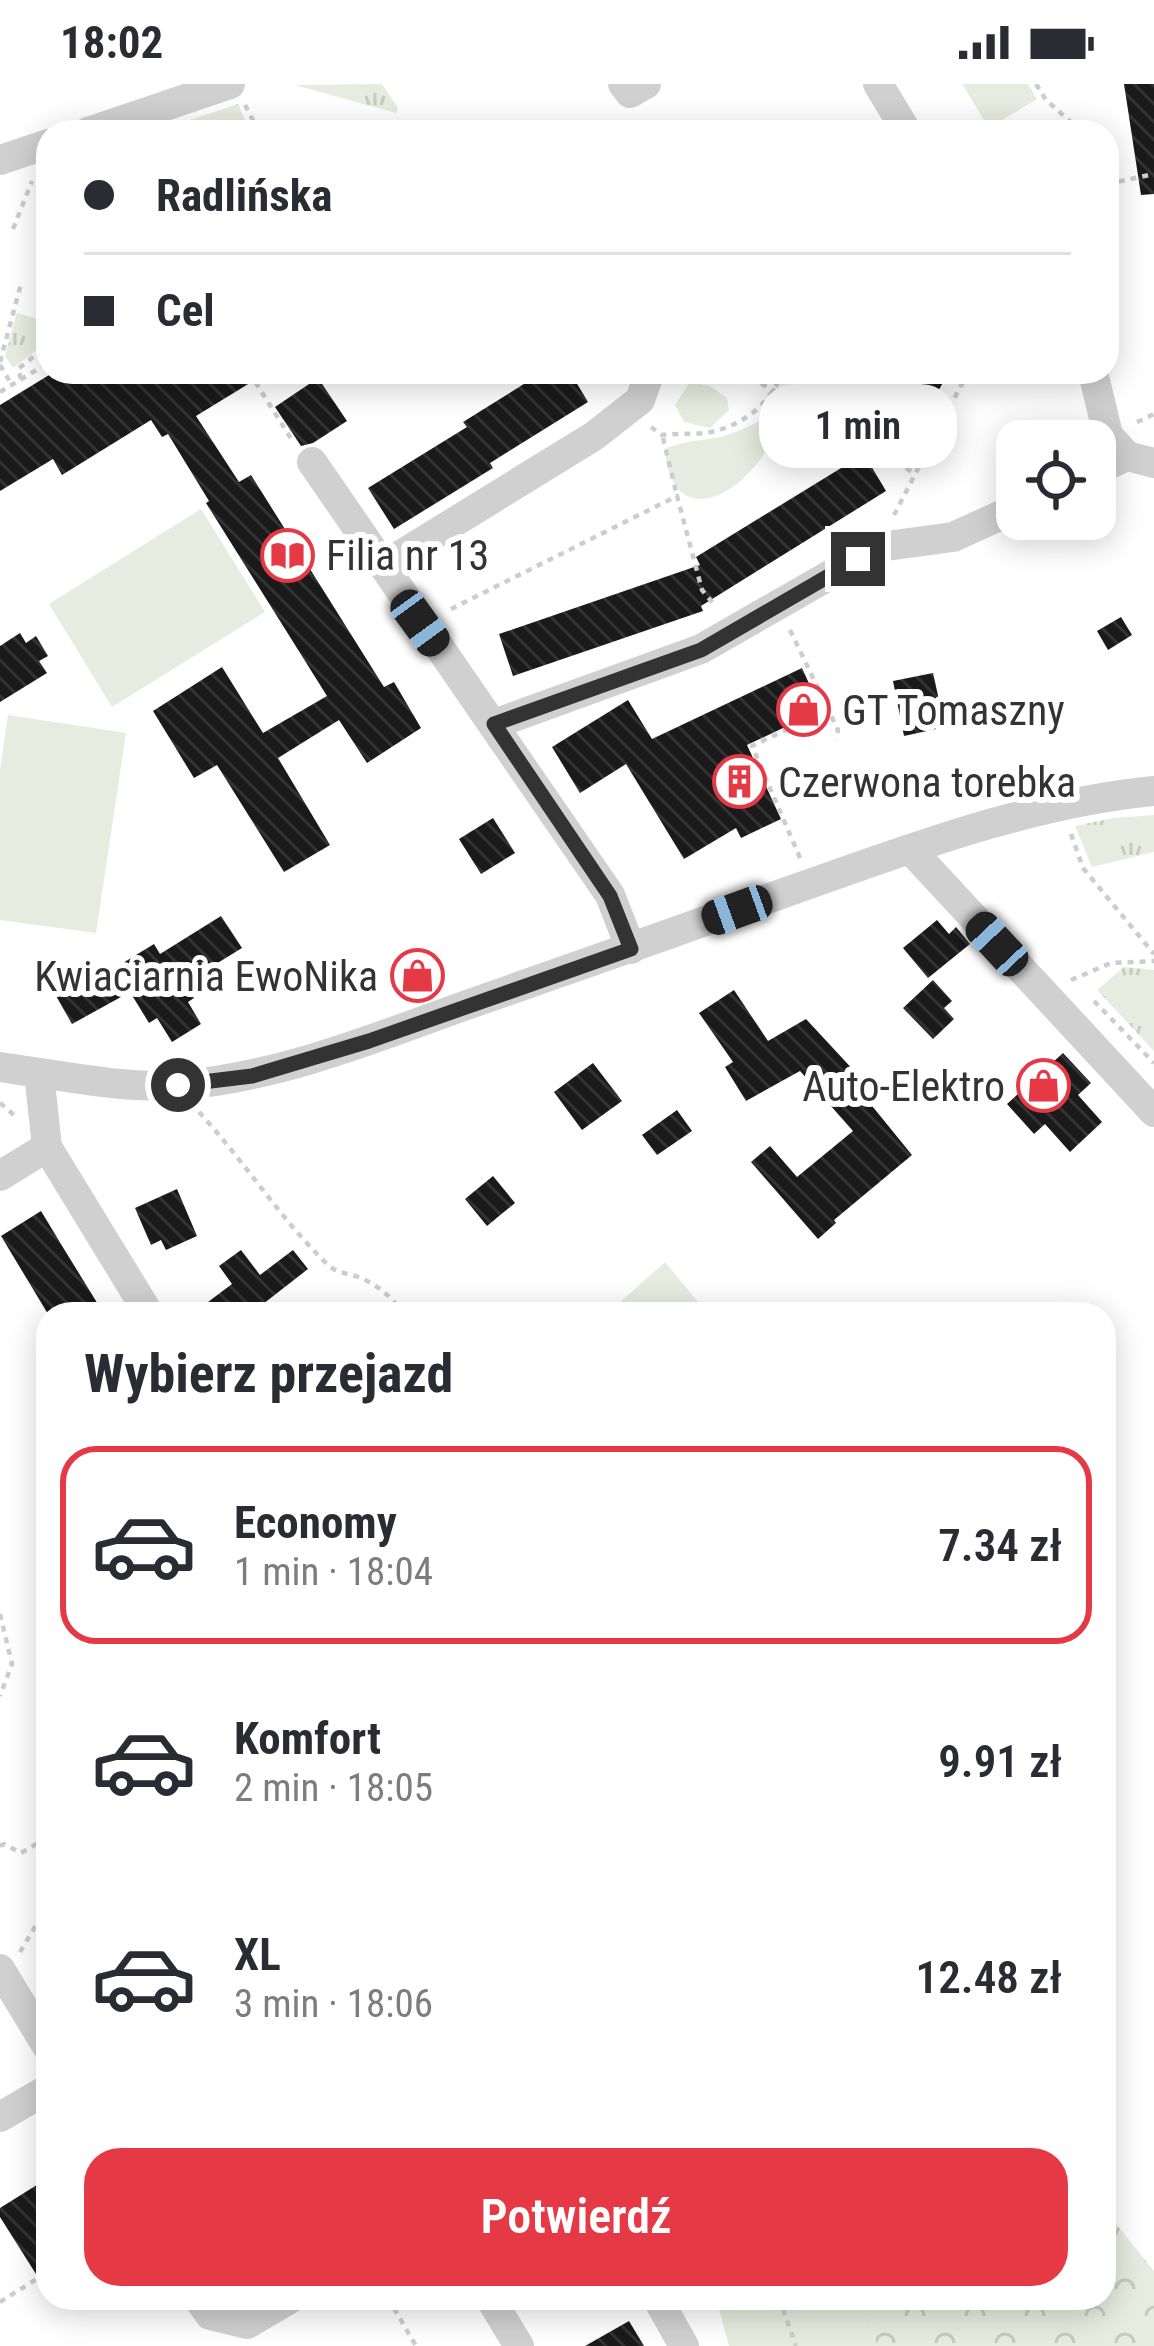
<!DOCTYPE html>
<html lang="pl">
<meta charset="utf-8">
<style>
:root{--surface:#fff;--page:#f7f7f7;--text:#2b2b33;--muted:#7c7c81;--line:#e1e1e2;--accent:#e63946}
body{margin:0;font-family:"Roboto Condensed",sans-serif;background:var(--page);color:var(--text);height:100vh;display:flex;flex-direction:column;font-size:45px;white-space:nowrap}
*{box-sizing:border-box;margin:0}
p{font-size:39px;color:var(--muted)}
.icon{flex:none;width:66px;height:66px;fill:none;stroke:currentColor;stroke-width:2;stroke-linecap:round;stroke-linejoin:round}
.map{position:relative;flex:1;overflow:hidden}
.sheet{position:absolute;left:36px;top:1218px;width:1080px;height:1008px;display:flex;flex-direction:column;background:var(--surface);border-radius:36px;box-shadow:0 6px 30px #0003}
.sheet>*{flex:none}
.hud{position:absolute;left:36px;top:36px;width:1083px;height:264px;border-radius:36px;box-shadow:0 6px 30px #0003;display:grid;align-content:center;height:264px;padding:0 48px;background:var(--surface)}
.fabs{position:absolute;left:996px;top:336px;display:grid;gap:24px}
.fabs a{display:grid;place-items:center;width:120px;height:120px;border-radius:24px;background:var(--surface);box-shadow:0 6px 30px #0003;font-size:60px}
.end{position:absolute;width:54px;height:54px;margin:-27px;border:15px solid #333;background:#fff;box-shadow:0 0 0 6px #fff}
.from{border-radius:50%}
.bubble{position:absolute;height:84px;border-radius:36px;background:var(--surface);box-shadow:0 6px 30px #0003;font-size:39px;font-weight:600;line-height:84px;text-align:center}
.car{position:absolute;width:36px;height:72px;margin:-36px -18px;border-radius:15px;box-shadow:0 0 9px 3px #0007;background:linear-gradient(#222 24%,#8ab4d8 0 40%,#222 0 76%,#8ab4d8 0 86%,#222 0)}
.hud b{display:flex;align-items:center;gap:42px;height:114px;font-size:45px}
.hud b+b{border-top:3px solid var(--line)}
.hud i{width:30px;height:30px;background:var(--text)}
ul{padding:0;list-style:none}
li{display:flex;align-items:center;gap:36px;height:198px;margin:0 24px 18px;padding:0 24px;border:6px solid transparent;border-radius:36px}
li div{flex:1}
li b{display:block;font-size:45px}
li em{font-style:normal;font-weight:600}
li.on{border-color:var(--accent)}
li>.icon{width:108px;height:108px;stroke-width:1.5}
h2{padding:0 48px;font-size:54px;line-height:144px}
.action{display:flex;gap:24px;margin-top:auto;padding:24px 48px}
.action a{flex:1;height:138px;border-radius:36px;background:var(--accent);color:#fff;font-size:48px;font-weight:600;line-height:138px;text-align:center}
.status{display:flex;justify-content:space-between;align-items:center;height:84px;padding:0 60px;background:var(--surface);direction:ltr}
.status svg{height:33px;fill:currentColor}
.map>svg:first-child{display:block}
.grass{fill:url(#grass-tufts)}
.forest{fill:url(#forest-crowns)}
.park{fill:#e6ecdf}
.garden{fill:url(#garden-dots)}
.building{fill:url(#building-back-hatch)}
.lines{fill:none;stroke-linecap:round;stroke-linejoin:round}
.path{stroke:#cdcdcd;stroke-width:4.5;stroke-dasharray:6 6;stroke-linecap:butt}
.minor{stroke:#d0d0d0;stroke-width:30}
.route{stroke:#333;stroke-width:15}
.labels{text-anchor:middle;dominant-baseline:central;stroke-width:12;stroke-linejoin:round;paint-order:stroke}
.poi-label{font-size:42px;fill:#333;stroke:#fff;text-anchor:start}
</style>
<div class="status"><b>18:02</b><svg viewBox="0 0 49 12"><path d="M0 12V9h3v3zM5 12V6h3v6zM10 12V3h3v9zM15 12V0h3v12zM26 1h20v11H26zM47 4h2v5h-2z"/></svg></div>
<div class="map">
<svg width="1154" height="2262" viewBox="0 0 1154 2262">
<defs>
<pattern id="grass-tufts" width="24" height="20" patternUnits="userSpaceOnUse" patternTransform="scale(3)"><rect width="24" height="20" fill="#e6ecdf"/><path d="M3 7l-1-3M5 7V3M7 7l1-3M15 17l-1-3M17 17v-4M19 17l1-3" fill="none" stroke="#c6cbc0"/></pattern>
<pattern id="forest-crowns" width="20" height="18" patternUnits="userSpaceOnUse" patternTransform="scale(3)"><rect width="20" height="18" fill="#e6ecdf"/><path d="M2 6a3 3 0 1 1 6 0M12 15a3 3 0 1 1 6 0" fill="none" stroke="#c6cbc0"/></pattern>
<pattern id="garden-dots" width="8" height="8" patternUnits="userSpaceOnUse" patternTransform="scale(3)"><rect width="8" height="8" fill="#e6ecdf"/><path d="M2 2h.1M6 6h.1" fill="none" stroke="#c6cbc0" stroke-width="1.8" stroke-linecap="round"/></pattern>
<pattern id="building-back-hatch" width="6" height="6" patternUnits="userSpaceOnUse" patternTransform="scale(3)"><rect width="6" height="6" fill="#1a1a1a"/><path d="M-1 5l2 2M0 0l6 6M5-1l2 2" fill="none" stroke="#333"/></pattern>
</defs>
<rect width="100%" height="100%" fill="#fff"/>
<g class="grass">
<path d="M382,0l16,24 -2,5 -101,-28z"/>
<path d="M238,20l12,28h-96z"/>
<path d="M43,219l5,1v37l-35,27 -8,-12 12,-43 20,6z"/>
<path d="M1154,731v37l-62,15 -17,-41 39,-8z"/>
<path d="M1124,883l30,3v81l-57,-61z"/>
</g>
<path class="forest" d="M1104,2125l50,62v75h-277l-12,-48h239z"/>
<g class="park">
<path d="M962,0h66l9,15 -48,29z"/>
<path d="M690,298l20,4 17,12 2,12 -19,18 -26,-6 -9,-17z"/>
<path d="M778,327c-4,14 -7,33 -16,46 -32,46 -91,68 -97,-8 25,-11 43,-7 68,-16 15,-5 30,-15 45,-22z"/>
<path d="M201,425l64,103 -153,95 -63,-103z"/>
<path d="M8,631l118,18 -30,200 -96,-13v-150z"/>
<path d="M665,1178l43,52h-101z"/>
<path d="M716,2214h149l12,48h-148z"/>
</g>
<path class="garden" d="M864,288h29l-31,55 -21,-13z"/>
<g class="building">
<path d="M1124,0h30v110l-13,1z"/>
<path d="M54,288h214l-72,44 43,66 12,-7 133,212 10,-5 27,46 -54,35 -28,-43 -61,38 52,87 -46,27 -67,-107 -23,13 -41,-67 69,-44 41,66 64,-37 -121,-193 3,-2 -41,-67 -6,3 -11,-17 -89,55 -9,-16 -53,32v-86z"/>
<path d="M543,288h27l18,30 -98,61 3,5 -99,61 -26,-41 99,-61 -4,-5z"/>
<path d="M897,288h52l-47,83 -39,-22z"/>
<path d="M318,294l29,43 -34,22 -12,3 -26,-39z"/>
<path d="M864,370l22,37 -185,115 2,5 -190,65 -14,-42 201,-69 -4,-8z"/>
<path d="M1121,533l11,18 -24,15 -11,-19z"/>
<path d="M20,549l6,10 10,-7 12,20 -9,5 8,12 -47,29v-56z"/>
<path d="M802,584l19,42 -74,35 34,74 -40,19 -5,-10 -52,31 -58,-95 -46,29 -28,-46 76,-47 24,39z"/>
<path d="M933,589l12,54 -41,9 -11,-55z"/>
<path d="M493,734l22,35 -34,21 -22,-35z"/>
<path d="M221,832l21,32 -57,35 9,15 -6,4 13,22 -29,18 -15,-24 -8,5 -19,-31 -58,32 -21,-37 41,-23 8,13 54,-33 6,10z"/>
<path d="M937,836l12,14 7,-7 14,17 -42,34 -25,-30z"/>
<path d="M430,873l7,28 -23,7 -9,-28z"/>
<path d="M933,896l19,21 -8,7 10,11 -21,20 -30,-31z"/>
<path d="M734,906l34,51 38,-22 51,55 -6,6 61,75 -78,65 2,3 -18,16 -67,-77 19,-16 27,31 56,-46 -53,-60 -54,30 -21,-34 8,-5 -34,-49z"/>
<path d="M1063,969l28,30 -13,12 24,27 -32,30 -25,-28 -11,10 -27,-30z"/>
<path d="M593,979l29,38 -40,29 -28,-38z"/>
<path d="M677,1026l15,21 -35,24 -15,-20z"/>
<path d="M493,1092l22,27 -28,23 -22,-27z"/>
<path d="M177,1105l20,47 -31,14 -5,-10 -10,5 -16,-37z"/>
<path d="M41,1127l23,38 40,65h-56l-47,-78z"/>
<path d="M241,1166l19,25 33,-25 15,19 -58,45h-58l40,-30 -13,-18z"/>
<path d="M48,2094v115l-48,-76v-9z"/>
<path d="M629,2237l15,25h-59z"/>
</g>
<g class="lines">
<g class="path">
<path d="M1036,0l10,16 36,32"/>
<path d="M245,21l14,27"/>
<path d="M1107,85l8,11"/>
<path d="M1107,100l47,-10"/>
<path d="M13,145l19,-48"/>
<path d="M47,210l1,1"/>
<path d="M0,278l21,-78"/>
<path d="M0,281l12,20"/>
<path d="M249,288l43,68"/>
<path d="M740,288l130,72 45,30"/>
<path d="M21,295l-3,-10 30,-24"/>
<path d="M0,308l48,-29"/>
<path d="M1137,338l17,-8"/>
<path d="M651,343l11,8c16,-2 33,0 49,-3 33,-7 60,-29 71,-60"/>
<path d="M663,354l14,58"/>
<path d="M894,431l74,-143"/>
<path d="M451,525l226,-113 25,94 14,17"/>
<path d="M790,546l48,100 -2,9"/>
<path d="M1071,750l12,34 71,86"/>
<path d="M800,774l-48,-112 76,-36"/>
<path d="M1071,896l40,-17 43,-2"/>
<path d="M1094,917l60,62"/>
<path d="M0,1019l14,12"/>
<path d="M199,1028c45,49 80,105 128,152 10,10 22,9 34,14 20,9 30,19 43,36"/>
<path d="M0,1530l12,50 -12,32"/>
<path d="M0,1762l4,-2 17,9 27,-16"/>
<path d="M20,1868l28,-47"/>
<path d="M388,2214l28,48"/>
<path d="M779,2214l17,48"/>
<path d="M0,2218l48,-30"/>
</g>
<g class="minor">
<path d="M623,0l7,9 16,-9"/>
<path d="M878,0l29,48"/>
<path d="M88,48l142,-48"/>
<path d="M0,76l48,-16"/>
<path d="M1093,288l15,63 19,21 27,7"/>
<path d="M312,378l298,433 21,54"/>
<path d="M1095,387l32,-15"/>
<path d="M383,482l211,-130 46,-36 10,-28"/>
<path d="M494,640l207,-75 178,-102 74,-10 64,-29"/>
<path d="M910,765l244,263"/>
<path d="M0,983c59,8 121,22 181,18 97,-8 189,-45 280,-78 111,-39 223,-78 334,-118 117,-41 235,-86 359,-98"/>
<path d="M39,989l8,74 102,167"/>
<path d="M0,1092l47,-29"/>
<path d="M0,1885l48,79"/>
<path d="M0,2033l48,-28"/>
<path d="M198,2214l12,17 37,9 44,-26"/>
<path d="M490,2214l29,48"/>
<path d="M657,2214l27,48"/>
</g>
</g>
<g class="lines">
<path class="route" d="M178,1001l74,-9 117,-35 262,-92 -21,-53 -116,-172 207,-74 157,-91"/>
</g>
<defs>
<symbol id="library-ring" viewBox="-11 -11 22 22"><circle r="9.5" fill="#fff" stroke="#e63946" stroke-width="1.5"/><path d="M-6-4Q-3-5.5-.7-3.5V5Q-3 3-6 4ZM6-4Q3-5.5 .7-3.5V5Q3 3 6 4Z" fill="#e63946"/></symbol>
<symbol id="shop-ring" viewBox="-11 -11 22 22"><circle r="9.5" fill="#fff" stroke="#e63946" stroke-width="1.5"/><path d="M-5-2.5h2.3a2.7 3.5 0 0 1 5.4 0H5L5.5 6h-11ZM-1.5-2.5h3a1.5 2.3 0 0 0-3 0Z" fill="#e63946"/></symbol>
<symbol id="building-ring" viewBox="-11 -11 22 22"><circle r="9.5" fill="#fff" stroke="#e63946" stroke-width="1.5"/><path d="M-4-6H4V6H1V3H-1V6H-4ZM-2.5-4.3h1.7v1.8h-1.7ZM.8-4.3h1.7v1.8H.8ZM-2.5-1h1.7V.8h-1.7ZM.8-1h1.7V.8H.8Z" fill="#e63946"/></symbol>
</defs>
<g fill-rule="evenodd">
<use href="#library-ring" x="258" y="442" width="59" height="59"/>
<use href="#shop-ring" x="774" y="596" width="59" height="59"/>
<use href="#building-ring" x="710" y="668" width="59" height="59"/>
<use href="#shop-ring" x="388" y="862" width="59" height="59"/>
<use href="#shop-ring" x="1014" y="972" width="59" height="59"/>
</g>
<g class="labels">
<g class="poi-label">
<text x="326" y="471">Filia nr 13</text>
<text x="842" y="626">GT Tomaszny</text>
<text x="778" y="698">Czerwona torebka</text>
<text x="378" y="892" text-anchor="end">Kwiaciarnia EwoNika</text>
<text x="1005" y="1002" text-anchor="end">Auto-Elektro</text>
</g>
</g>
</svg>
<div class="fabs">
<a><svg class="icon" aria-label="locate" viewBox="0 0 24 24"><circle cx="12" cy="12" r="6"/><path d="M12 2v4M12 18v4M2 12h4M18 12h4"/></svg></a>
</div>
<i class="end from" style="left:178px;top:1001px"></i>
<i class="end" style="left:858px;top:475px"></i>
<div class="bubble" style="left:759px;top:300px;width:198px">1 min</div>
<i class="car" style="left:420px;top:539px;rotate:144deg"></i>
<i class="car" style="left:737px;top:826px;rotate:250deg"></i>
<i class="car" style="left:997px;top:860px;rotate:317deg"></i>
<div class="hud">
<b><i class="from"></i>Radlińska</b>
<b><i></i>Cel</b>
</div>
<section class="sheet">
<h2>Wybierz przejazd</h2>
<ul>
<li class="on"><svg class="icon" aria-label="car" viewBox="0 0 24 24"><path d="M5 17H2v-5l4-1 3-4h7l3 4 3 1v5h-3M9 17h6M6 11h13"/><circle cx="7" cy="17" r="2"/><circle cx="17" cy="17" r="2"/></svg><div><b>Economy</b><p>1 min · 18:04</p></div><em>7.34 zł</em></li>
<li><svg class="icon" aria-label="car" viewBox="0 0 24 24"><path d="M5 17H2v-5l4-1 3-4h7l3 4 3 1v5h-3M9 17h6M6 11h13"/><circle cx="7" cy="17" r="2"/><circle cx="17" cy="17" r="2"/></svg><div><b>Komfort</b><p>2 min · 18:05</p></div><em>9.91 zł</em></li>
<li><svg class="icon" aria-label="car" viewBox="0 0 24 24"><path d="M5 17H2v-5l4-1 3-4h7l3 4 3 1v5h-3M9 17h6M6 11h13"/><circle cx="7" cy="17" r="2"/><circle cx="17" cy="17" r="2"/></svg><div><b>XL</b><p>3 min · 18:06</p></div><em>12.48 zł</em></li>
</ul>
<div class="action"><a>Potwierdź</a></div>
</section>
</div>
